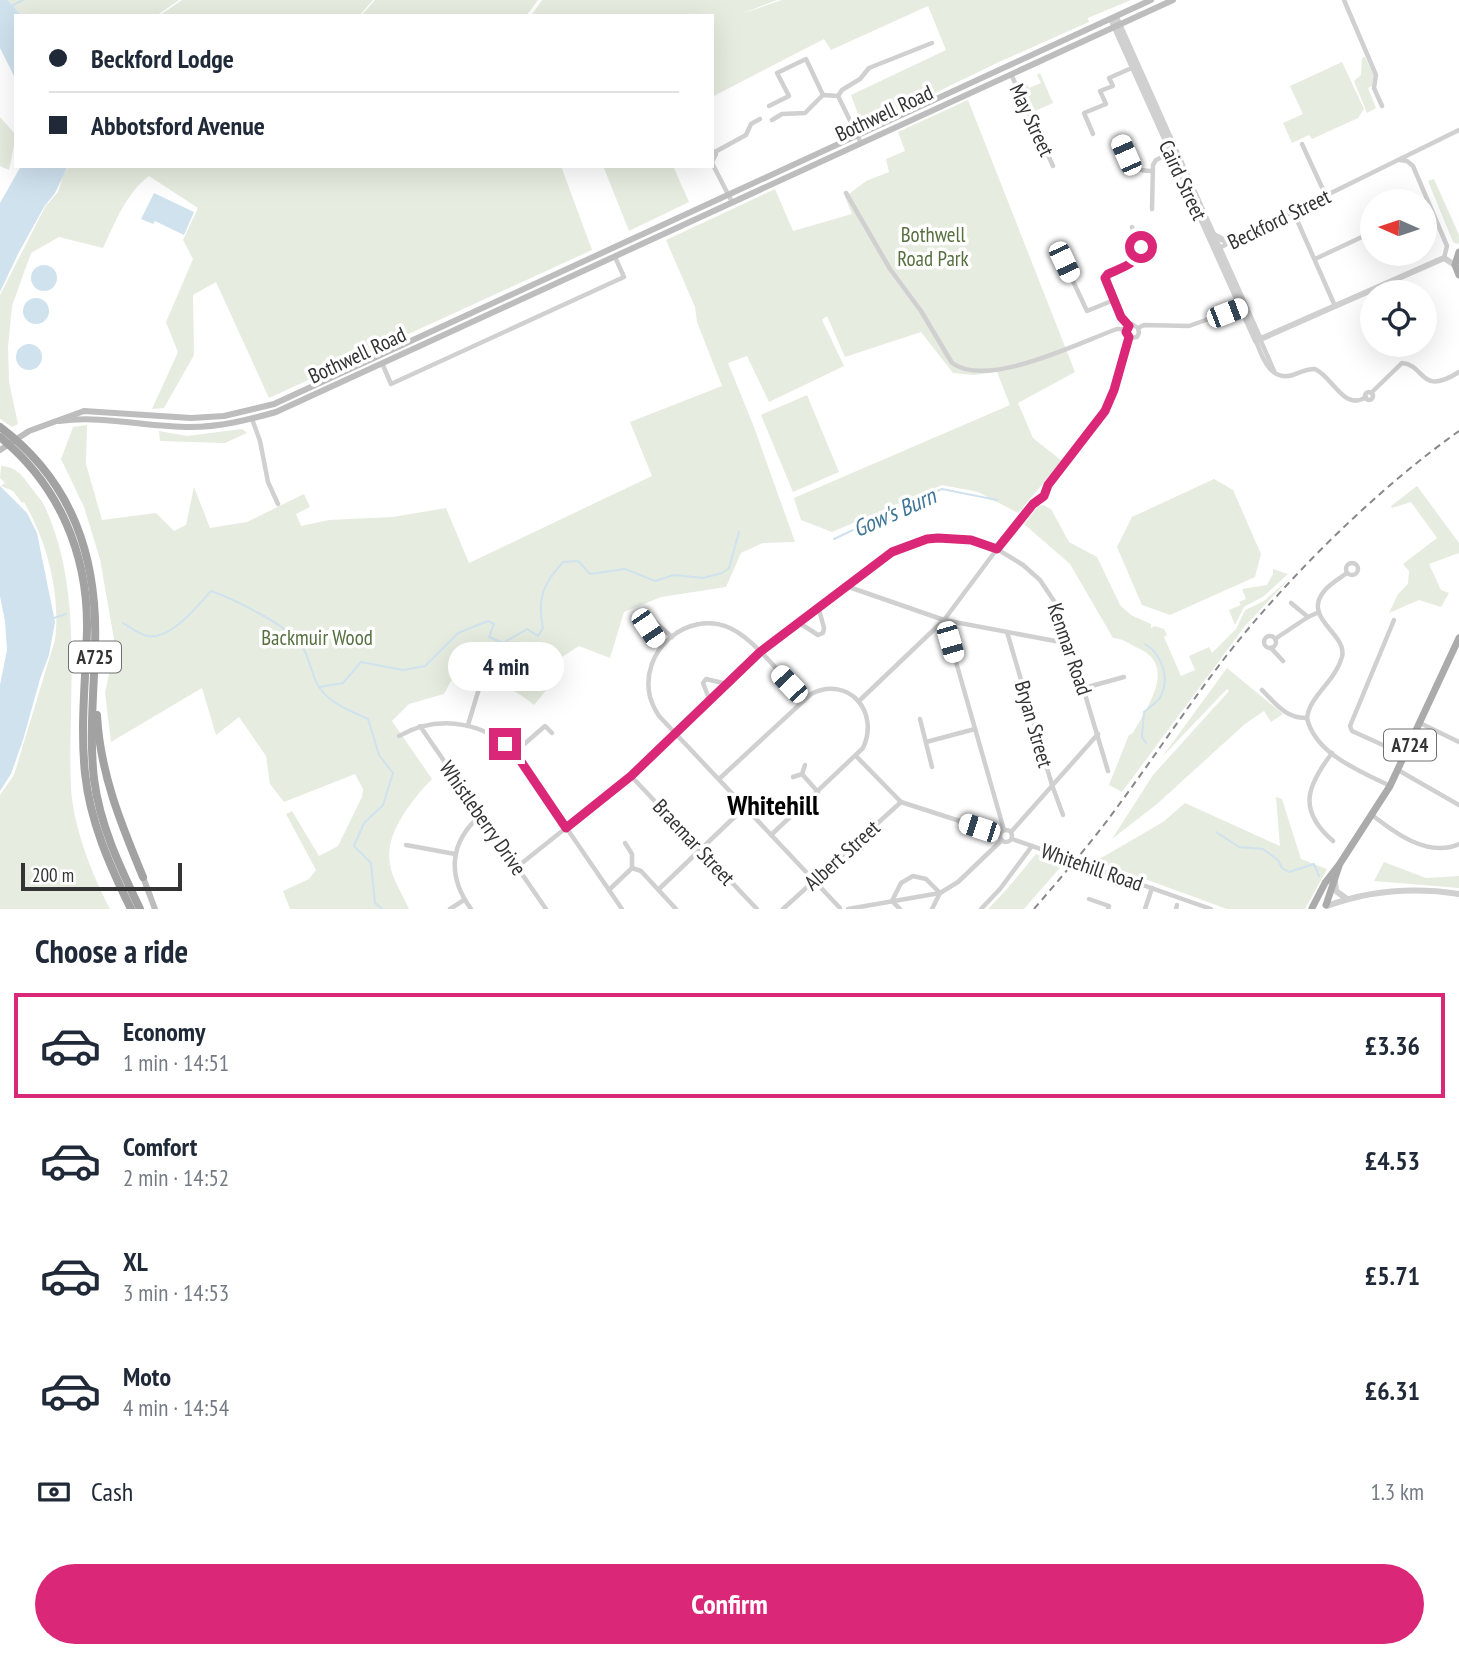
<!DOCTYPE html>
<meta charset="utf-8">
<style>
:root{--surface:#fff;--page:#f2f2f3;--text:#1f2937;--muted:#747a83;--line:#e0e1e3;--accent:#db2777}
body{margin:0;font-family:"PT Sans Narrow",sans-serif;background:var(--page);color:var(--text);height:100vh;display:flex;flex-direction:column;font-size:26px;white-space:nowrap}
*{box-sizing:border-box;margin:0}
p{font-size:23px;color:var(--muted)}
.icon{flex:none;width:38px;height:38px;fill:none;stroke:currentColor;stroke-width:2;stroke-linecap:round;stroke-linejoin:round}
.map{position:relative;height:909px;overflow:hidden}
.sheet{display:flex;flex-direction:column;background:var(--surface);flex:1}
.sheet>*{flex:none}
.hud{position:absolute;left:14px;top:14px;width:700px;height:154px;border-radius:0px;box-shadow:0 7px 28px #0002;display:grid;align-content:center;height:154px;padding:0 35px;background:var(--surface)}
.needle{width:46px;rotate:273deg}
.tools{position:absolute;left:1360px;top:189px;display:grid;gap:14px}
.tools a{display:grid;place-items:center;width:77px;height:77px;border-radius:50%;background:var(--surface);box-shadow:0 7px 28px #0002;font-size:35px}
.scale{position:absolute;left:21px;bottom:18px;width:161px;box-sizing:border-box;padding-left:7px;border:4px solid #333;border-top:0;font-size:19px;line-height:24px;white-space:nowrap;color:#333;-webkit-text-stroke:5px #fff;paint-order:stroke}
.end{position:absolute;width:32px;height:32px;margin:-16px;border:9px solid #db2777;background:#fff;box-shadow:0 0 0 4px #fff}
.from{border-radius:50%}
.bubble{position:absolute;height:49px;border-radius:24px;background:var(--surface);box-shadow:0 7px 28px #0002;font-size:23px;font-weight:800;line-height:49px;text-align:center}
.car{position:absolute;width:21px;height:42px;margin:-21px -10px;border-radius:9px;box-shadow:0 0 5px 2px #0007;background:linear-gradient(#fff 24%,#345 0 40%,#fff 0 76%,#345 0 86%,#fff 0)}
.hud b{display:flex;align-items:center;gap:24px;height:66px;font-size:26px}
.hud b+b{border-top:2px solid var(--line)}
.hud i{width:18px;height:18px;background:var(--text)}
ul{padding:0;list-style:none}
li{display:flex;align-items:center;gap:21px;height:105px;margin:0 14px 10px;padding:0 21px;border:4px solid transparent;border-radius:0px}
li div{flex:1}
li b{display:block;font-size:26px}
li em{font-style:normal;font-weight:800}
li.current{border-color:var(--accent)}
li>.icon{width:63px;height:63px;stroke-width:1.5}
h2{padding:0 35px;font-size:32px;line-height:84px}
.pay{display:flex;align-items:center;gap:18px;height:77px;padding:0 35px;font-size:26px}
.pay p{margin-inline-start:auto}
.cta{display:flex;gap:14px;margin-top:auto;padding:14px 35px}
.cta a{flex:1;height:80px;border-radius:42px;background:var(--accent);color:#fff;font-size:28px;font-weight:800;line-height:80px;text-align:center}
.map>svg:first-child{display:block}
.green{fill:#e6ecdf}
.water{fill:#cfe2ee}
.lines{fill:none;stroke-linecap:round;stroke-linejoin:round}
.stream{stroke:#cfe2ee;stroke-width:2}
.minor{stroke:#d0d0d0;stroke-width:4.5}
.tertiary{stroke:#d0d0d0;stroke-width:6}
.secondary{stroke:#bdbdbd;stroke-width:6}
.primary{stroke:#ababab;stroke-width:7}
.trunk{stroke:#a2a2a2;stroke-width:8}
.rail{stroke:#888;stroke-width:2;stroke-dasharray:7 5;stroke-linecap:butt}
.route{stroke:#db2777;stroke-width:9}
.labels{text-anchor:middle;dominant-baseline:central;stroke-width:7;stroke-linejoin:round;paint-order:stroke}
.shield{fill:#fff;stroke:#707070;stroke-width:2}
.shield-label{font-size:19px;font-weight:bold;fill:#333}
.street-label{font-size:21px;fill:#333;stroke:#fff}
.park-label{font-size:21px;fill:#56703f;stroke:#fff}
.water-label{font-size:23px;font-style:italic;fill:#3f7597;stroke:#fff}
.district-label{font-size:28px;font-weight:bold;fill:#000;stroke:#fff}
</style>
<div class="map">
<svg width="1459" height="909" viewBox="0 0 1459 909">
<rect width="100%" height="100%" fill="#fff"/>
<g class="green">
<path d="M8,0h171l-23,16h-134z"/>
<path d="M182,0h191l-14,16h-200z"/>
<path d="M375,0h163l-12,16h-165z"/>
<path d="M542,0h235l-36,14 41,-14h349l-43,18 1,4 -90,40 -136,66 -12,-33 95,-45 -18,-44 -97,44 -7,-11 -112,58v-81h-181z"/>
<path d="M1365,57l9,19 -2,10 -4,2 8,20 -9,5 -13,-32 7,-6 1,-17z"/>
<path d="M1342,62l22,47 -6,9 -46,21 -3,-4 -17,8 -9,-20 20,-9 -13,-28z"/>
<path d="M1040,73l13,30 -18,8 -14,-29 4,-2 4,8 12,-5 -4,-8z"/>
<path d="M968,100l107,272 -57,31 15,35 29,23 -44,52 -40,-21 -36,-7 -110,47 -31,-12 -7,-22 216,-93 -13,-33 -23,3 -21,-2 -32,-41 -76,25 -18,-41 -5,4 22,46 -75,36 -22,-46 -19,7 26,64 41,115 -32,1 -22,10 -15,34 -65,10 -37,15 -14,46 -31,-12 -42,27 11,15 -14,17c-17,-14 -40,-27 -61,-29 -7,-1 -16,3 -22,5l-7,13 -35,10 -17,17 40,58c-19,20 -48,54 -42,85 2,15 13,31 19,45h-119l-7,-18 26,-12 7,-9 -30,-56 6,-3 27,45 19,-10 24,-49 1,-8 -8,-15 -71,28 -14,-18 -4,-28 -27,-39 -23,18 -14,-47 -91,54 -6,-49 10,-48 -15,-86 -16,-52 -23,-48 12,-32 14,-2 -1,39 16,56 54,-7 18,18 12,-6 8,-38 16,41 37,-6 57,-28 6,13 -14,7 5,12 28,-6 64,-3 53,-9 23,55 183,-87 -22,-54 92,-36 -25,-64 -2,-15 -29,-67 109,-51 18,42 59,-17 -7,-17 21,-16 23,-9 -3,-13 19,-8 -7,-19z"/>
<path d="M0,117l16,18 -7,35 -9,-4z"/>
<path d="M69,166h492l31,84 -323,148 -53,-116 -23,13 1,60 -30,53 -12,1 26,-57 -12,-30 27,-63 -10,-19 15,-32 -49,-32c-23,17 -34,47 -46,72l-44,-11 -28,16 -19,53 -4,41 1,35 9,42 -6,3 -12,-8v-124l45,-88 13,-15 5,-16z"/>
<path d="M607,166h66l16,36 -60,29 -25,-63z"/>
<path d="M1434,179l25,56v8l-2,1 -4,-2 -25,-61z"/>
<path d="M807,395l32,77 -46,20 -32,-77z"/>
<path d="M242,429l5,4 -22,10 -65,-2 -1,-10 28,5z"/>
<path d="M1,466c17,1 22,11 32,24 4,6 10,11 12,17 40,88 22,188 26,281 2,38 21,87 39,121h-110v-114l14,-20 41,-135c6,-45 -8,-99 -31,-138l-2,1 -9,-12 -12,-5 4,-3 -5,-5z"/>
<path d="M1214,479l19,11 28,64 -6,23 -85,38 -28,-10 -25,-58 15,-30z"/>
<path d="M1417,486l42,57v10l-30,11 12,26 8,3 -8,14 -22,-7 -30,13 9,-19 10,-10 1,-13 -6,-7 34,-26 -26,-36 -19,6 -1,-2z"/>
<path d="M1043,505l8,4 18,33 28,15 23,48 11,10 20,9v4l4,-2 9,3 3,6 -3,2 17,39 14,-6 -6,-14 20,-9 3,6 24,-24 9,-19 19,-9 26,-23 -45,48 -123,166 -13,-7 20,-50 4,-2c14,-26 45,-67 5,-85 -9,-4 -16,-10 -25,-10l-43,-74 -46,-40 14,-18z"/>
<path d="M1273,569l15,5 -24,22 -20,11 -9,18 -6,-15 12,-5 -2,-3 7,-3 -4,-10 25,-4 6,-11z"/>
<path d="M1227,668l56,46 -12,8 -7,-11 -19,13 -88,80 -45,35 41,-64 76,-84 -2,-2 -65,68z"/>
<path d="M1276,797l6,2 19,60 26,10 -22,40h-78l-131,-48 67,-39 22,-19 95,43z"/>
<path d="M1036,854l28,9 -40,46h-36l19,-20z"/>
<path d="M1384,862l42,16 33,-2v12l-85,-7z"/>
</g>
<g class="water">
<path d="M0,0h8l14,16h-6v64l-16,-32z"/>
<path d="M21,166h47l-13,27 -11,14 -26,47 -18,38v-89z"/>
<path d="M154,193l40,19 -10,23 -29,-14 -2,3 -12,-5z"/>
<circle cx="44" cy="278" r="13"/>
<circle cx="36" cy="311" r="13"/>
<circle cx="29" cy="357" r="13"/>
<path d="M0,486l27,27 10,20 18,89 -6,33 -9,24 -17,61 -12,34 -11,17v-106l7,-35 -2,-29 -5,-25z"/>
</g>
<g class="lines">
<g class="stream">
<path d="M11,6l12,-6"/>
<path d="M834,539l32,-15 21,-13 55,-22 55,11"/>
<path d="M54,618l12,-4"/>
<path d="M123,623c7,4 17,12 25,13 23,4 49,-30 63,-45 23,8 73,33 88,51 11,13 11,31 20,45 10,16 32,24 49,32l11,36 14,18 -10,32 -19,18 -10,23 17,17 4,40 7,6"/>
<path d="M1145,644c17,10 25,34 16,52 -3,6 -11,11 -17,16l-2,25 4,6"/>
<path d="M319,687l24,-4 18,-21 42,8 22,-4 33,-33 30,-12 6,3 -5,13 14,6 24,-14 11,7 5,-8c-6,-30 0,-44 20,-66l15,-1 12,13 35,-5 30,12 19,-6 29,3 19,-5 7,-5 10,-36"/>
<path d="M1216,832l23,15 24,2 15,11 4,8 7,4 25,-8 5,12"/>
</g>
<g class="minor">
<path d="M1344,0l32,75 -2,13 8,18"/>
<path d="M1011,74l42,92"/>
<path d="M838,96l4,-6 18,-11 9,-11 63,-25"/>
<path d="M769,106l20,-10 -12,-23 29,-14 17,36"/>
<path d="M772,120l10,-6 23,-1 18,-18 15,1 23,47"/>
<path d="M1093,134l-9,-21 22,-9 -6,-13 13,-5 -4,-8 25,-11"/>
<path d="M1120,141c9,21 8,30 33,30"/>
<path d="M1302,144l24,52"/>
<path d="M712,150l4,4 -4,8"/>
<path d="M715,152l31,-17 5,-11 9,-5"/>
<path d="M1400,160l7,1 6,5 34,80 -3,12"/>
<path d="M712,163l20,39"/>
<path d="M846,193l44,76 31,42 31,52c36,26 126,-20 165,-34h9"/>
<path d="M1152,209l1,-44 3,-5 17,-8"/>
<path d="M1293,211l42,95"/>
<path d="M1219,248l240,-118"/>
<path d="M1315,259l49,-23"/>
<path d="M1064,262l23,49 27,-11"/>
<path d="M1129,326l-8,-9 -16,-39 3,-5 31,-15 3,-5 -10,-26"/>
<path d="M1138,328l1,5 -2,4 -6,1 -4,-3 -1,-6 6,-5 6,4 6,-3 45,1 53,-19"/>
<path d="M1260,339l14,32"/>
<path d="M1256,341c6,16 14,41 37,34 8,-3 13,-6 22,-6 18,8 29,43 51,28"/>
<path d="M382,363l9,21 233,-107 -9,-20"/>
<circle cx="1369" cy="396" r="4"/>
<path d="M1371,393l31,-30c24,2 17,34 57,9"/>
<path d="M252,419l8,22 8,41 10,22"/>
<circle cx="1352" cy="569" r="6"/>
<path d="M846,586l98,34 127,24"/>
<path d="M1291,603l17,14"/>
<path d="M944,620l60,210"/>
<path d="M1394,620l-44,106 2,5 53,24"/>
<path d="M798,622l20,13 5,-2 1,-5 -6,-22"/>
<path d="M1007,632l45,153 11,30"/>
<circle cx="1270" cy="642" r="6"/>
<path d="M1275,639l33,-22 11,-5"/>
<path d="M661,647l-13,-19 7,-6 17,15"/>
<path d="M1271,648l12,13"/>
<path d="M1084,688l40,-11"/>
<path d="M1262,690c13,13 24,29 45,28 8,36 53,53 83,68"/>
<path d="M804,700c-20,-21 -48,-60 -74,-72 -43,-19 -91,23 -80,69 2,7 5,13 9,19l181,192"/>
<path d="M710,701l-7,-18 3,-4 21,5"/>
<path d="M859,701l85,-81 53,-71 36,-45 11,-8 4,-11 57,-74 9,-21 15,-53"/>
<path d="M1307,718c3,-23 28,-36 35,-61 6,-24 -42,-39 -17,-67 6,-7 15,-12 22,-17"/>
<path d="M920,719l12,48"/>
<path d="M1420,723l39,19"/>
<path d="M468,725l13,-43 -10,-2"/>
<path d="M420,726l126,183"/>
<path d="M399,736c41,-23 92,-14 121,24l102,149"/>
<path d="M926,742l49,-13"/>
<path d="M514,753l31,-27 7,7"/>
<path d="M1332,753c-25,33 -35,57 1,88"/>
<path d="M856,756l45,46 99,32"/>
<path d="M1398,770l61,35"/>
<path d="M802,774l16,18"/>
<path d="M631,776l126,133"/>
<path d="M793,777l9,-3 3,-9"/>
<path d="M719,779l92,-85c38,-19 69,18 52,54l-92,87"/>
<path d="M1372,815c23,18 56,43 87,29"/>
<circle cx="1006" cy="836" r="6"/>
<path d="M1011,832l87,-98"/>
<path d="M1012,839l199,70"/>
<path d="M406,845l49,9"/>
<path d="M517,867l114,-91 129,-124 115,-89 27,-16 25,-8 23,-1 30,5 17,6 26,16 17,15 14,21 9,20 45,150"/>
<path d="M632,868l9,3 35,38"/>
<path d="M659,889l86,-82"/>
<path d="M609,890l23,-22v-14l-7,-11"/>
<path d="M1089,899l20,7 -1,3"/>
<path d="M450,909l14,-9"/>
<path d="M471,909c-24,-33 -22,-67 10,-94"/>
<path d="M783,909l118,-107"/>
<path d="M848,909l92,-16 18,-11 44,-42"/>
<path d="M900,909l-8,-8 9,-18 12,-7 13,3 14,14 -8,16"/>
<path d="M981,909l19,-20 32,-43"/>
<path d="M1145,909l7,-21"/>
<path d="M1176,909l1,-4"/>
</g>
<g class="tertiary">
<path d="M1116,17l144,322"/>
<path d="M1111,19l145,322 188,-83 11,7"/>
<path d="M1214,235l15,8"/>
<path d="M1335,882l1,9 11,8"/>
<path d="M1327,906c43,-16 87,-19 132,-12"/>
</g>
<g class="secondary">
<path d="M59,421c44,-6 88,6 131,6 30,0 58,-7 86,-15l897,-412"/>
<path d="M0,450l29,-19 55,-20 107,7 33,-2 50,-12 877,-404"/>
<path d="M143,877l12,32"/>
</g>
<g class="primary">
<path d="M1459,252l-4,13 4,10"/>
<path d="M1326,905l13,-39"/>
<path d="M1312,908l13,-25 14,-18 51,-79 69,-148"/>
</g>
<g class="trunk">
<path d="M0,427c73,55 98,131 95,220 -1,44 -6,88 -1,132 6,47 26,88 46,130"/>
<path d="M0,437c59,48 88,117 87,192 -1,48 -7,96 -2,144 5,49 25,93 46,136"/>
<path d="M97,715c3,58 24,109 46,162"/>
</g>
<path class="rail" d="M1034,909c29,-34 58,-67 84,-103 37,-50 71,-102 109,-151 62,-79 150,-166 232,-224"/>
</g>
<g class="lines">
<path class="route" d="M505,744l15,16 46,68 65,-52 129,-124 132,-100 35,-13 11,-1 33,2 26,9 36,-45 11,-8 4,-11 57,-74 9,-21 15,-53 -3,-5 3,-6 -8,-9 -16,-39 3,-4c12,-6 33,-11 33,-27"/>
</g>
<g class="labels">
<g class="shield">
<rect x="69" y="641.5" width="52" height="31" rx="5"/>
<rect x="1384" y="729.5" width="52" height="31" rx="5"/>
</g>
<g class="shield-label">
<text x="95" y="657">A725</text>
<text x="1410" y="745">A724</text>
</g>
<g class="street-label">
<text transform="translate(884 113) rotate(-25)">Bothwell Road</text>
<text transform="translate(1032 120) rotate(65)">May Street</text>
<text transform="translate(1183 180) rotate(65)">Caird Street</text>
<text transform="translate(1279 219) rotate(-26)">Beckford Street</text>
<text transform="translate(357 355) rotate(-25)">Bothwell Road</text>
<text transform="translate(1070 649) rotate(71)">Kenmar Road</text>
<text transform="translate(1034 724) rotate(74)">Bryan Street</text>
<text transform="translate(483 818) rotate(55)">Whistleberry Drive</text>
<text transform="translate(694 842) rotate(47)">Braemar Street</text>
<text transform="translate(842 855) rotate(-42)">Albert Street</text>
<text transform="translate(1092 867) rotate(19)">Whitehill Road</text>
</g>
<g class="park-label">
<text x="933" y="234">Bothwell<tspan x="933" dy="24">Road Park</tspan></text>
<text x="317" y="637">Backmuir Wood</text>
</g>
<g class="water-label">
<text transform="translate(894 512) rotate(-24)">Gow's Burn</text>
</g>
<g class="district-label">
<text x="773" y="804">Whitehill</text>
</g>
</g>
</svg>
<div class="tools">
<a><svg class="needle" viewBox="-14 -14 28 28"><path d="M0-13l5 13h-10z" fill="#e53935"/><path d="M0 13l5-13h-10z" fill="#747a83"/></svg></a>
<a><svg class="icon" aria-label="locate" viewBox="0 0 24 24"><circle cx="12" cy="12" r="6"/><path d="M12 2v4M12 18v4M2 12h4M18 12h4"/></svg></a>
</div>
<div class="scale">200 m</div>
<i class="end from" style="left:1141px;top:247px"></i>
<i class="end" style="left:505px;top:744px"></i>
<div class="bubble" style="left:448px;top:642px;width:116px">4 min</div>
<i class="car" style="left:1126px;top:155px;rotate:336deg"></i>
<i class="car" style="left:1064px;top:262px;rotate:155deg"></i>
<i class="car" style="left:1227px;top:313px;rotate:69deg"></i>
<i class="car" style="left:648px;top:628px;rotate:146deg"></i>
<i class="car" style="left:950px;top:642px;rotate:164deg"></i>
<i class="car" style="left:789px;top:684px;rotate:317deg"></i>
<i class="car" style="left:979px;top:828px;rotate:288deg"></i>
<div class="hud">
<b><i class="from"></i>Beckford Lodge</b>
<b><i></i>Abbotsford Avenue</b>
</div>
</div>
<section class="sheet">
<h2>Choose a ride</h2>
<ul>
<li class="current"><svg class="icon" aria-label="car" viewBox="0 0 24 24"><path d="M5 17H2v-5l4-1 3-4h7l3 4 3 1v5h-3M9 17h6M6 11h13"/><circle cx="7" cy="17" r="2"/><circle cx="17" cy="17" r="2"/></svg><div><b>Economy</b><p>1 min · 14:51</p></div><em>£3.36</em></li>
<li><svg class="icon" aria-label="car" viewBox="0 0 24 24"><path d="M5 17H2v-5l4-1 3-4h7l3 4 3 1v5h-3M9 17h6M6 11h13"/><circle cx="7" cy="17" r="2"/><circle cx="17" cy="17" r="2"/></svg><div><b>Comfort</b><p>2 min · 14:52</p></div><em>£4.53</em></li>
<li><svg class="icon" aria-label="car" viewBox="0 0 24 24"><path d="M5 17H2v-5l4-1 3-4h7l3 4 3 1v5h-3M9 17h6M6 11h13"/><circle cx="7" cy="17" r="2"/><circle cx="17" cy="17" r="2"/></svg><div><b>XL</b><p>3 min · 14:53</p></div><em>£5.71</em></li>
<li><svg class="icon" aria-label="car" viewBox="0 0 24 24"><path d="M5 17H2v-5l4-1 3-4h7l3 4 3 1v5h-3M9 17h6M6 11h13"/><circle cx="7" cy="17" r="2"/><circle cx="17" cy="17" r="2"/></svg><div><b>Moto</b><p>4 min · 14:54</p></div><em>£6.31</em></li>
</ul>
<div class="pay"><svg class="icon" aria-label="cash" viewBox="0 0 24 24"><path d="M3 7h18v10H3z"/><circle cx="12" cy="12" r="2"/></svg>Cash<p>1.3 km</p></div>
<div class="cta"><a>Confirm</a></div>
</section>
